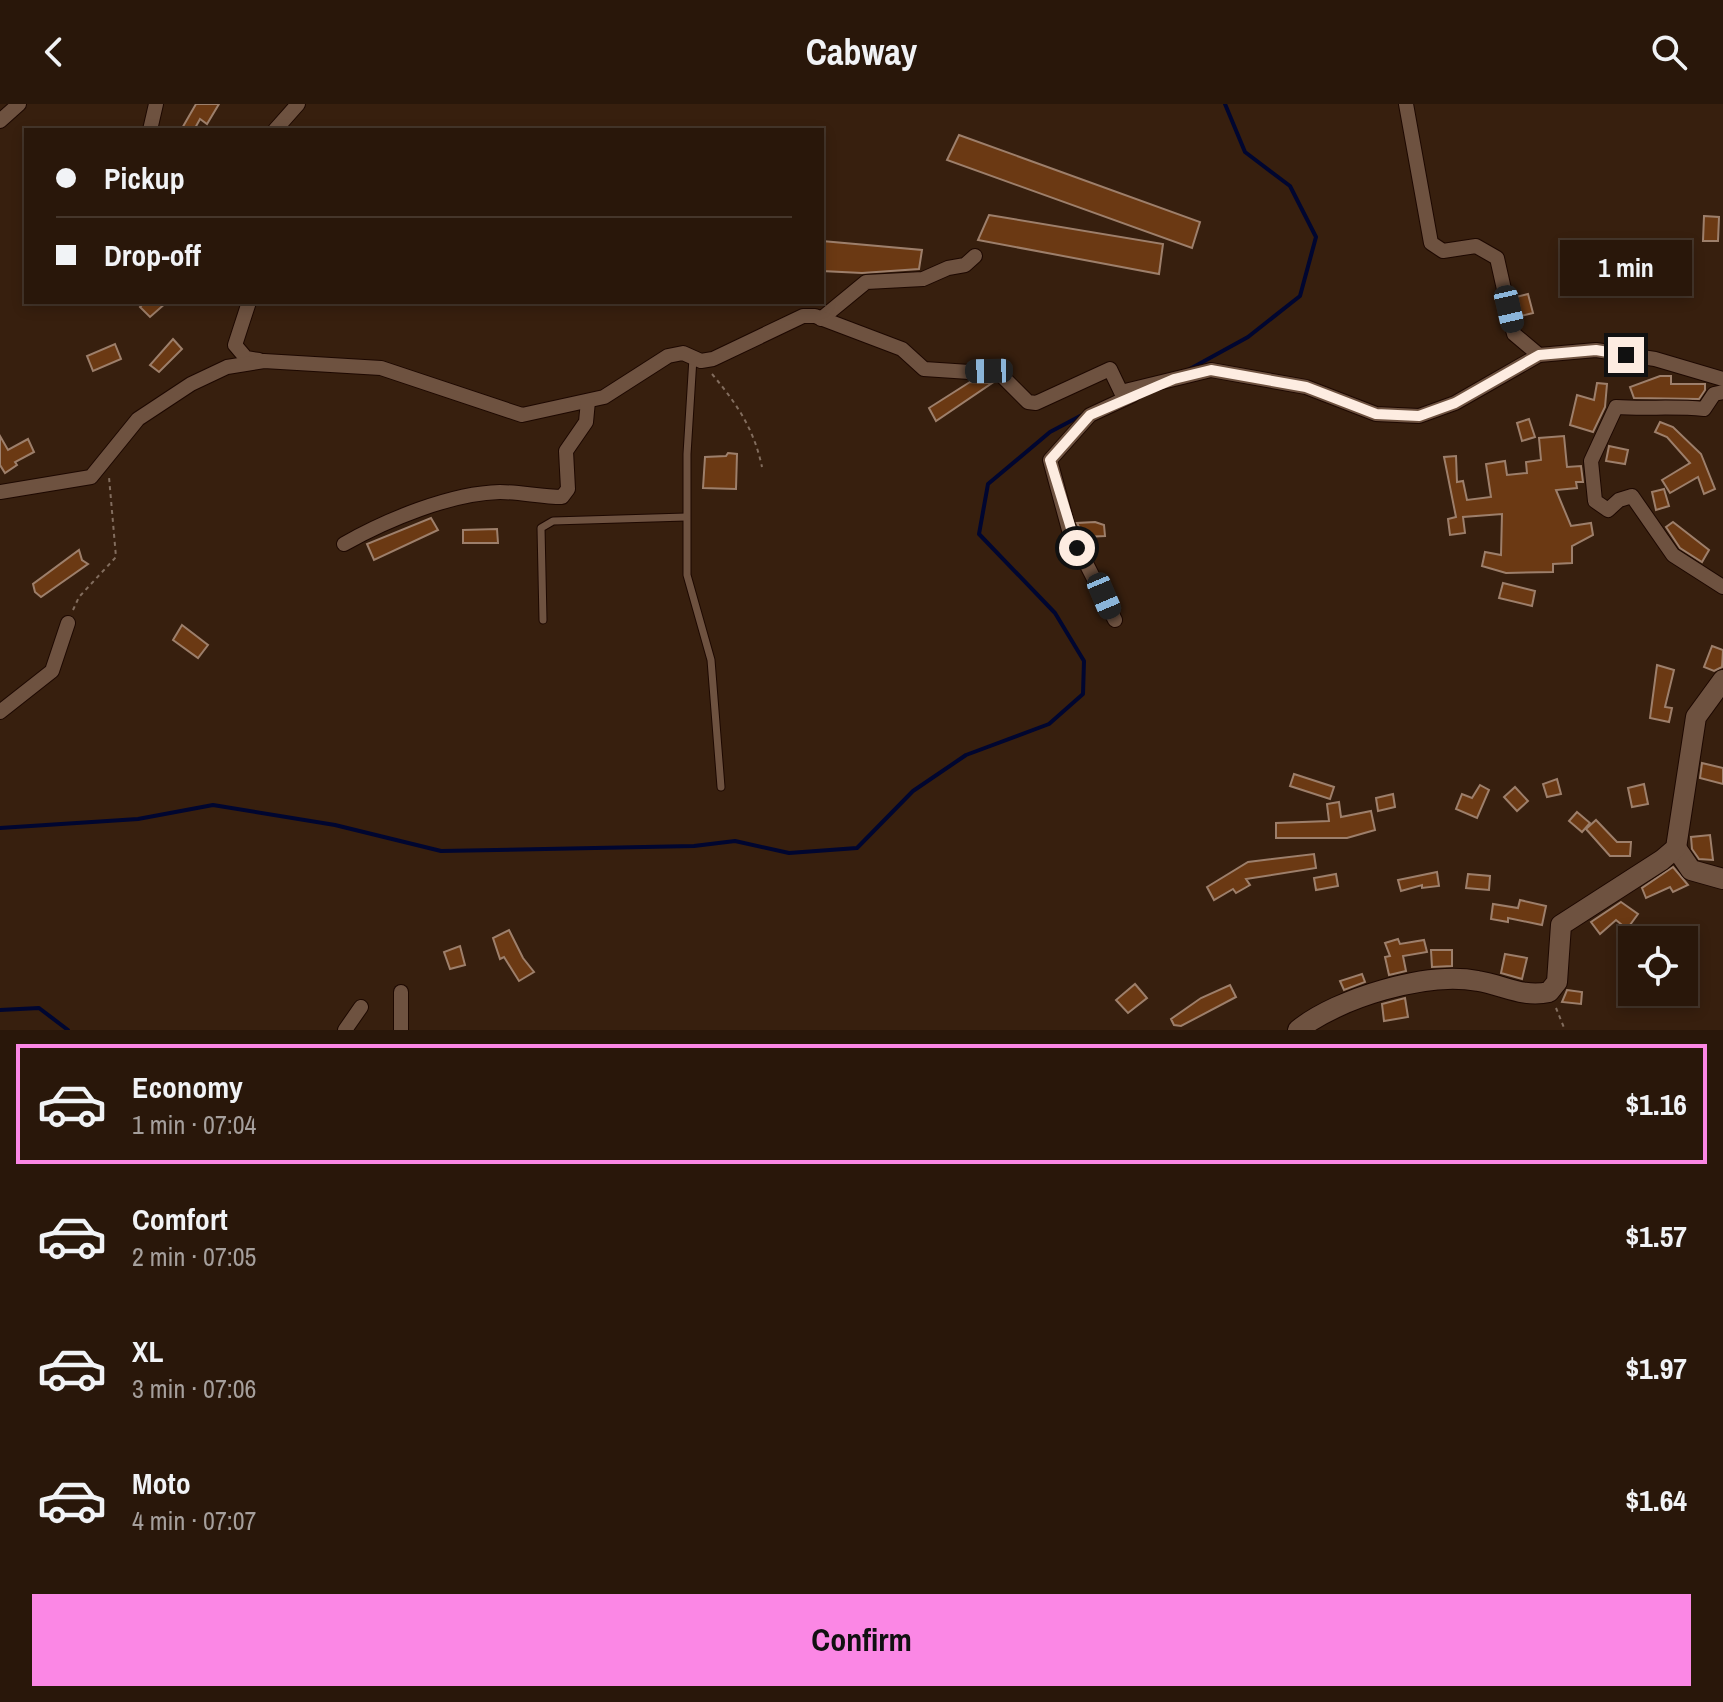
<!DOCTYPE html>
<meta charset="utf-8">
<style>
:root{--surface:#29170a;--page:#352418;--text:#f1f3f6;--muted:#a59f9c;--line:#45362b;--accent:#fb87e5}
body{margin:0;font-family:"Archivo Narrow",sans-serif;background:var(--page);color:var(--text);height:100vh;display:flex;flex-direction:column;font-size:30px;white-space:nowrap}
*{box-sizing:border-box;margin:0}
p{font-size:26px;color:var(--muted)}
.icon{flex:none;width:44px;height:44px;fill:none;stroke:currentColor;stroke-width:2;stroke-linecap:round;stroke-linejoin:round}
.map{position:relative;height:926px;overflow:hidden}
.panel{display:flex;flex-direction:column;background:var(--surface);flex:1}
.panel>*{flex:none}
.guide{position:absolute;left:24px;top:24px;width:800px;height:176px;border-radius:0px;box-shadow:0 4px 12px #0003,0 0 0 2px var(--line);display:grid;align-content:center;height:176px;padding:0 32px;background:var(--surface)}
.controls{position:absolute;left:1618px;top:822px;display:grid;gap:16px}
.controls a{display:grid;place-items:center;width:80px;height:80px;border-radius:0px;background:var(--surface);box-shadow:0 4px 12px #0003,0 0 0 2px var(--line);font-size:40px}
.end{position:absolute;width:36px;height:36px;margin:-18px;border:10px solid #fdece1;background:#111;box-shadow:0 0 0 4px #111}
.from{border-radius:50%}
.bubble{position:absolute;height:56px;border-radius:0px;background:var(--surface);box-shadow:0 4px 12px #0003,0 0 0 2px var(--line);font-size:26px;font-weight:700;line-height:56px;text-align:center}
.car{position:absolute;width:24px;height:48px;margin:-24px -12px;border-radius:10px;box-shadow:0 0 6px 2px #0007;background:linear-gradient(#222 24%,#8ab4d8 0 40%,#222 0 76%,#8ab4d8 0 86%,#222 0)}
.guide b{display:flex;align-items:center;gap:28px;height:76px;font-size:30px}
.guide b+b{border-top:2px solid var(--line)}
.guide i{width:20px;height:20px;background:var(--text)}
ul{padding:14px 0 0;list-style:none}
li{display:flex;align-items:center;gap:24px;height:120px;margin:0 16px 12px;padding:0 16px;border:4px solid transparent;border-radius:0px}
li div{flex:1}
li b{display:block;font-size:30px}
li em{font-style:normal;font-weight:700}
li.active{border-color:var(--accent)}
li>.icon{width:72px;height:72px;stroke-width:1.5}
.primary-button{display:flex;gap:16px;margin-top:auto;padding:16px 32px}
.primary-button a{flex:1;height:92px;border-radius:0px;background:var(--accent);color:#111;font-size:32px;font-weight:700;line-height:92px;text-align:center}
header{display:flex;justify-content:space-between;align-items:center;height:104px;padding:0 32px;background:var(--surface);font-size:36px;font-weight:700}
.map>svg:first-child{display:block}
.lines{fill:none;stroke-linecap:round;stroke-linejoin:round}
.stream{stroke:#000630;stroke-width:4}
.building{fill:#6b3913;stroke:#9d7f6b;stroke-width:2}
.lane-casing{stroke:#1d0800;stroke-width:9}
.street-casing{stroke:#1d0800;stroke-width:16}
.secondary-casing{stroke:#1d0800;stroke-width:22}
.path{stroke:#826d5e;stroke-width:2;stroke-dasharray:4 4;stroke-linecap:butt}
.lane{stroke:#6e5240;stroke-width:7}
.street{stroke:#6e5240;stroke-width:14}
.secondary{stroke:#6e5240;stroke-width:20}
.route{stroke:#fdece1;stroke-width:10}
</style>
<header><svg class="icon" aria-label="back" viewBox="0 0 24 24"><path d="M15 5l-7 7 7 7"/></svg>Cabway<svg class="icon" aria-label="search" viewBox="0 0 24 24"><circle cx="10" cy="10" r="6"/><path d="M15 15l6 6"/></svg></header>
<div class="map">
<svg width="1723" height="926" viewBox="0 0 1723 926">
<rect width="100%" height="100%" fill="#371f0e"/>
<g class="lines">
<g class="stream">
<path d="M1188,266l60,-33 52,-41 16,-59 -26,-51 -45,-34 -20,-48"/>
<path d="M0,724l138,-9 75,-14 122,20 106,26 253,-5 41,-5 54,12 68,-5 56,-57 53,-36 83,-31 34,-30 1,-33 -29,-48 -76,-79 9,-50 62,-52 34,-18"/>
<path d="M0,906l39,-2 29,22"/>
</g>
</g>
<g class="building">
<path d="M196,0h23l-12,20 -7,-5 -6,11h-13z"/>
<path d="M959,31l241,87 -8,26 -245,-88z"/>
<path d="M989,111l174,29 -4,30 -181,-34z"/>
<path d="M1704,112l15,1 -1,24h-15z"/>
<path d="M822,137l100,9 -3,19 -57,4 -40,-2z"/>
<path d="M1528,190l5,19 -12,3 -5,-19z"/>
<path d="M145,198h22l-17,15 -10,-10z"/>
<path d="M173,235l9,10 -23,23 -9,-7z"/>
<path d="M115,240l6,15 -28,12 -6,-15z"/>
<path d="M1660,272h11v8h34v6l-6,9 -65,-1 -4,-11z"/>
<path d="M970,278l22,1 -56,38 -7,-13z"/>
<path d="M1597,279l10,1 -2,23 -12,25 -23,-7 7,-30 17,5z"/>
<path d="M1529,315l6,18 -13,4 -5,-18z"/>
<path d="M1660,318l13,5 28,27 14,35 -11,5 -6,-17 -28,16 -8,-13 28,-17 -23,-26 -12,-5z"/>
<path d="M0,332l8,14 20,-11 6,13 -19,10 2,3 -12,8 -5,-8z"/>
<path d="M1564,332l3,31 14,-1 2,16h-7l1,6 -21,2 15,36 20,-3 2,12 -21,11v17l-19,1v8l-47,1 -24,-7 3,-14 16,3 1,-41 -39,3 2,16 -15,2 -2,-16 8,-2 -12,-60 12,-1 1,26 6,-1 4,19 24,-3 -5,-33 19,-3 2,14 20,-2 -1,-11 15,-2 -2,-22z"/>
<path d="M1609,342l19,4 -3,14 -19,-3z"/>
<path d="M728,349l9,1 -1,35 -33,-1 2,-31 21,-1z"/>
<path d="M1664,385l5,17 -13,4 -4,-18z"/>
<path d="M431,414l7,12 -64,30 -7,-16z"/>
<path d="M1095,418l9,3 1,11 -21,1 -7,-14z"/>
<path d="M1673,418l36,28 -7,12 -22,-14 -14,-21z"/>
<path d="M497,425l1,14h-35v-13z"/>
<path d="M79,446l3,10 6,4 -47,33 -6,-5 -2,-8z"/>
<path d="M1503,479l32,8 -3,15 -33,-8z"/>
<path d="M182,521l26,20 -10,13 -25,-18z"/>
<path d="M1712,542l11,4 -1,17 -8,4 -10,-4z"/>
<path d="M1657,561l17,5 -9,37 7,1 -3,14 -19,-4z"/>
<path d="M1702,659l21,5v16l-23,-6z"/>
<path d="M1294,670l40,13 -4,12 -40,-13z"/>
<path d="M1557,675l4,15 -14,3 -4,-13z"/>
<path d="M1644,680l4,20 -16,3 -4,-19z"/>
<path d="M1480,681l9,5 -12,28 -21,-9 6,-15 10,4z"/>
<path d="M1515,683l13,14 -11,10 -13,-14z"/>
<path d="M1393,690l2,13 -17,4 -2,-13z"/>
<path d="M1339,698l2,15 30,-6 4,19 -28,8h-71v-15l53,-2 -2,-17z"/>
<path d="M1577,708l13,11 -8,9 -13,-11z"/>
<path d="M1596,716l21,22h14l-1,14h-20l-24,-27z"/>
<path d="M1710,731l3,25 -14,-1 -7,-10 -1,-12z"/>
<path d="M1314,750l2,14 -70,11 4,6 -14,8 -3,-4 -19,11 -7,-13 41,-25z"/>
<path d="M1673,763l15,18 -15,7 -3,-5 -24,11 -4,-10z"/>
<path d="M1437,768l2,14 -17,2v-3l-21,6 -3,-11z"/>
<path d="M1336,770l2,12 -22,4 -2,-12z"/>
<path d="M1468,770l22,2 -1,14 -23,-2z"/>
<path d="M1520,796l26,6 -4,19 -34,-7v4l-17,-3 2,-15 25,4z"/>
<path d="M1621,798l17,12 -11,15 -11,-9 -16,14 -9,-12z"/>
<path d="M509,826l14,28 11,14 -15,9 -15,-24 -4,2 -7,-21z"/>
<path d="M1398,835l2,5 24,-4 3,12 -24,4 3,15 -17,4 -4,-18 5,-1 -5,-13z"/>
<path d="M460,842l5,19 -15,4 -6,-17z"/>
<path d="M1431,846h21v16l-20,1z"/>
<path d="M1505,850l22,4 -5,21 -21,-6z"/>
<path d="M1362,870l3,8 -21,8 -4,-9z"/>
<path d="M1135,880l12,14 -19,15 -12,-13z"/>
<path d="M1230,881l6,12 -55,29 -7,-1 -3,-6 30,-21z"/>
<path d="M1567,886l15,2 -1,12 -19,-2z"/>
<path d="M1405,894l3,19 -24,4 -2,-17z"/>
</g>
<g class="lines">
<defs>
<g id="lane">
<path d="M693,254l-6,96v121l24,85 10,127"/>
<path d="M543,516l-2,-92 12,-7 133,-4"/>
</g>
<g id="street">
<path d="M1406,0l25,139 12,8 33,-5 21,12 17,76 25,21"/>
<path d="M0,17l19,-17"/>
<path d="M150,26l6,-26"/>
<path d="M275,26l23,-26"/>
<path d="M249,198l-14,43 11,13 13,2"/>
<path d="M821,215l45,-37 57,-3 25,-11 17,-3 10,-9"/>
<path d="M1723,288l-9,2 -10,15c-30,-3 -58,0 -88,-2l-25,54 4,40 13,9 11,-10 13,-4 41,59 50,32"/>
<path d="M0,388l91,-15 47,-58 53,-35 36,-17 37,-6 117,7 141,47 82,-18 64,-41 15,-3 18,8 12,-2 90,-43h12l87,33 22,20 76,5 28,28 8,1 74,-34 11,23 90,-22 95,17 70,27 43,2 36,-13 84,-48 57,-5 59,9 68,20"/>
<path d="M344,440c42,-24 107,-51 156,-52 21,0 41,5 62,5l6,-8 -2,-38 20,-29 2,-21"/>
<path d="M1115,516l-46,-90 -19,-70 40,-45 43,-20"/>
<path d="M0,608l52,-41 16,-48"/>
<path d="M345,926l16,-23"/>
<path d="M401,926v-38"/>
</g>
<g id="secondary">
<path d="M1676,744l15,22 32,9"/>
<path d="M1298,926c40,-32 129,-59 180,-49 25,4 45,17 71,11l8,-10 4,-57 101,-65 14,-12 20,-131 27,-37"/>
</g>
</defs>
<use href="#lane" class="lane-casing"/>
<use href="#street" class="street-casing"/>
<use href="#secondary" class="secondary-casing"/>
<g class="path">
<path d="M712,270c25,30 42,55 50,93"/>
<path d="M73,506l6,-13 37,-40 -7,-80"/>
<path d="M1556,904l9,22"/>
</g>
<use href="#lane" class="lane"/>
<use href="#street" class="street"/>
<use href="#secondary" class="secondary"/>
</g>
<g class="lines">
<path class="route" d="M1077,444l-27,-88 40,-45 84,-36 37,-9 95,17 70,27 43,2 36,-13 84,-48 57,-5 30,5"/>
</g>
</svg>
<div class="controls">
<a><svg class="icon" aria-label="locate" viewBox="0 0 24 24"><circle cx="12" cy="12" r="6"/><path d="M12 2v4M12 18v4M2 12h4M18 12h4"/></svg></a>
</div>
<i class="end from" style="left:1077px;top:444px"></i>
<i class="end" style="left:1626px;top:251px"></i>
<div class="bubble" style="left:1560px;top:136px;width:132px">1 min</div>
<i class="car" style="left:1509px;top:205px;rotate:167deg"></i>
<i class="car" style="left:989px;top:267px;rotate:269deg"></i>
<i class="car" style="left:1104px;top:492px;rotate:157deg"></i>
<div class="guide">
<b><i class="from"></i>Pickup</b>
<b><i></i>Drop-off</b>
</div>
</div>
<section class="panel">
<ul>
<li class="active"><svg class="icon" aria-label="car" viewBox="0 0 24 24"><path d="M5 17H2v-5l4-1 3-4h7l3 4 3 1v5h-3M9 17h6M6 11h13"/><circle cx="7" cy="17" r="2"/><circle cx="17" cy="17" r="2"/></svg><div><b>Economy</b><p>1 min · 07:04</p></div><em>$1.16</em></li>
<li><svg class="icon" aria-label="car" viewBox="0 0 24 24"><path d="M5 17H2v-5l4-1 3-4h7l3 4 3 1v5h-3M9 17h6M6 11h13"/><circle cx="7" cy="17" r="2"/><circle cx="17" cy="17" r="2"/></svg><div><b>Comfort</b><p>2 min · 07:05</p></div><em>$1.57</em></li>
<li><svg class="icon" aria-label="car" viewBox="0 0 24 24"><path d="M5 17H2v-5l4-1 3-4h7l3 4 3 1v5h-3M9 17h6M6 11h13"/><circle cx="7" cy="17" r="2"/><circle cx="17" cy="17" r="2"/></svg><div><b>XL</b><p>3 min · 07:06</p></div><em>$1.97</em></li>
<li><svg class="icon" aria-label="car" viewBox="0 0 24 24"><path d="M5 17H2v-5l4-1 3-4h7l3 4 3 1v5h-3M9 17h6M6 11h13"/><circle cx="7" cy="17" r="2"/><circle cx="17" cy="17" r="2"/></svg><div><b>Moto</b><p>4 min · 07:07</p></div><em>$1.64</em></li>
</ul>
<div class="primary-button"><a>Confirm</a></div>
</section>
